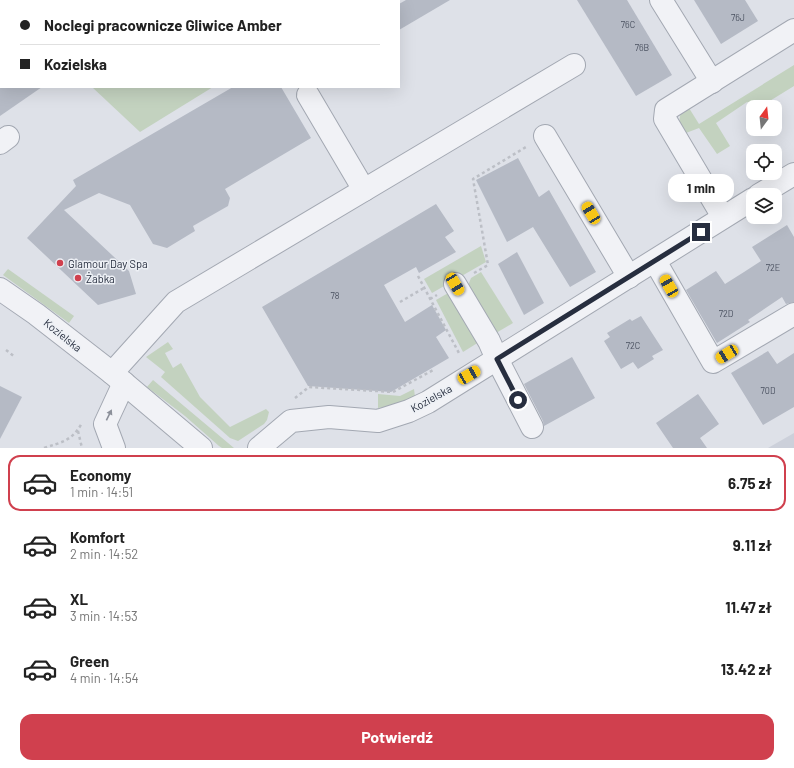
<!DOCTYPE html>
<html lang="pl">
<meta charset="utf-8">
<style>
:root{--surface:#fff;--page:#f6f6f6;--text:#222;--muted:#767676;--line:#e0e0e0;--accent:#d0404e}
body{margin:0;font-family:Barlow,sans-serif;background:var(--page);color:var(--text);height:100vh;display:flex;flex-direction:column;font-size:15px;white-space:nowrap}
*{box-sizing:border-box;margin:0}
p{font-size:13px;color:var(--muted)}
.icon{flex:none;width:22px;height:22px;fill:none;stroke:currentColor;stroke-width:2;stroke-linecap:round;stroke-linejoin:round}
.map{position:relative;height:448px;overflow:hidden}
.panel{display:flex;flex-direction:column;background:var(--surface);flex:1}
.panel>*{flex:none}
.guide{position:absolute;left:0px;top:0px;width:400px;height:88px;box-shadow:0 4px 16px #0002;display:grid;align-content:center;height:88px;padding:0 20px;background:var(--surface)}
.needle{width:26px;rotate:15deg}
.buttons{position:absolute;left:746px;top:100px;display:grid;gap:8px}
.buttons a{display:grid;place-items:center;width:36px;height:36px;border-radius:8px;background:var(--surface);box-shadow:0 4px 16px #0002;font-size:20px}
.end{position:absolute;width:18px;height:18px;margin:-9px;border:5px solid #272e3f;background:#fff;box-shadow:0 0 0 2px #fff}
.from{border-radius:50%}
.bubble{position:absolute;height:28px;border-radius:12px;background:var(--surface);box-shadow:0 4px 16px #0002;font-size:13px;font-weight:700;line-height:28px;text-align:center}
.car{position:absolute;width:12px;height:24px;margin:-12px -6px;border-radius:5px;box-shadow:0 0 3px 1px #0007;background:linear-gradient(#f5c518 24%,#345 0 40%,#f5c518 0 76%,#345 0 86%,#f5c518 0)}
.guide b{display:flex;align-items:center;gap:14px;height:38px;font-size:15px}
.guide b+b{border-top:1px solid var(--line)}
.guide i{width:10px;height:10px;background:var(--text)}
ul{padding:7px 0 0;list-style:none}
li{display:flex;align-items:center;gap:12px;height:56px;margin:0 8px 6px;padding:0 12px;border:2px solid transparent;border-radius:12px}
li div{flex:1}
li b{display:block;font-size:15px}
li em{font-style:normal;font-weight:700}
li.on{border-color:var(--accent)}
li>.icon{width:36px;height:36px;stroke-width:1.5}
.cta{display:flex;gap:8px;margin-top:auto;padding:8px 20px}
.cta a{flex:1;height:46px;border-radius:12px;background:var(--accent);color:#fff;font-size:16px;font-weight:700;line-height:46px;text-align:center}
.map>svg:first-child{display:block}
.built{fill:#ccd0da}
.green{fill:#c3d2bf}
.building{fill:#b5bac5}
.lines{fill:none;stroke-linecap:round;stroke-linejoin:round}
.minor-casing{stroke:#a3a8b2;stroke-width:24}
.path{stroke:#bcbfc6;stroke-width:2.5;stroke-dasharray:3 3;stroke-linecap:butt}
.minor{stroke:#f1f2f6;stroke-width:22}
.oneway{fill:#8c909a}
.route{stroke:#272e3f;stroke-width:5}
.poi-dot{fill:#d0404e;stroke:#edf0f5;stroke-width:1.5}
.labels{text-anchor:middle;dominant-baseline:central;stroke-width:3;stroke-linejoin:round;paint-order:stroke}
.number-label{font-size:9px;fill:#4a5160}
.poi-label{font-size:11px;fill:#272e3f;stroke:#edf0f5;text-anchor:start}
.street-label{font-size:11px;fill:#272e3f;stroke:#edf0f5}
</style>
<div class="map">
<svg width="794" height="448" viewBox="0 0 794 448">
<rect width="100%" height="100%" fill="#dee1e8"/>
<path class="built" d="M794,433v15h-26z"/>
<g class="green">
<path d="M58,0h298l-298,1z"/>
<path d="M794,65v21l-34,21h-7l-6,-5 -31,21 14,23 -13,8 -18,-26 -13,5c-6,-7 -8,-11 -5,-21l8,-4 10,16z"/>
<path d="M92,87h121l-73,45z"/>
<path d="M481,246l5,16 -54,31 -8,-14z"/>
<path d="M8,269l66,47 -5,7 -66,-48z"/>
<path d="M481,272l32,51 -17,10 -29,-45 4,-10z"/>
<path d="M450,292l29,50 -16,10 -27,-52z"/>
<path d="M168,342l5,7 -8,4 8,15 8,-5 19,34 30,30 36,-18 3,3 -2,8 -3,4 -26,17 -8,-3 -69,-61 4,-5 -19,-15z"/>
<path d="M153,380l81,68h-12l-3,-2 -34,-30 -38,-29z"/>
<path d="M414,389l1,8 -13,7 -24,4v-14l22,2z"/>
</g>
<g class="building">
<path d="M406,0h44l-51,30v-26z"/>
<path d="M577,0h50l45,75 -36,21z"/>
<path d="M694,0h51l13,21 -37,23z"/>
<path d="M0,87h42l-42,29z"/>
<path d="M233,87h48l30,51 -86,51 5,9 -2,8 -35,20 2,5 -28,17 -14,-4 -23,-39 -31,-12 -35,17 65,61 7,23 -38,11 -71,-67 49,-52 -3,-6z"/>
<path d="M518,158l21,39 10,-7 47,82 -26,15 -37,-60 -26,15 -31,-62z"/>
<path d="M436,204l18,27 -9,6 11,15 -37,21 -3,-6 -32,18 21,37 27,-17 14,25 -10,7 13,21 -58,34 -83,-6 -46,-79z"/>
<path d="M787,225l7,12v65l-8,2 -4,-7 -34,23 2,2 -33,21 -31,-53 30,-19 9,13 19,-12 17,-11 -9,-14z"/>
<path d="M517,252l27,51 -20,12 -26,-51z"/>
<path d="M641,316l22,34 -11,6 2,3 -16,10 -5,-7 -12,7 -17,-28 6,-4 -3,-4 23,-14 2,2z"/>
<path d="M768,351l9,13 17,-11v54l-31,18 -32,-52z"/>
<path d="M572,357l23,41 -51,28 -1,-5 -19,-37z"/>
<path d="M0,386l22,11 -22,42z"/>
<path d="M698,394l21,30 -19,14 7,10h-34l-17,-25z"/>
</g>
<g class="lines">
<defs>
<g id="minor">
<path d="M661,0l51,82"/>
<path d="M308,95l56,95"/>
<path d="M545,136l84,141"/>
<path d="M0,143l8,-6"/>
<path d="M759,195l35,-21"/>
<path d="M723,217l-58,-98 1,-9 128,-80"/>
<path d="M655,261l58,101 81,-48"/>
<path d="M455,284l34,57 8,18 35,68"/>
<path d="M0,289l36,25 76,59 89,75"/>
<path d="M112,373l64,-71 398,-237"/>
<path d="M114,448l-9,-24 19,-41"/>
<path d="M259,448l32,-27 38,-4 49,4 31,-10 19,-9 325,-203"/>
</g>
</defs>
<use href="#minor" class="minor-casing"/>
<g class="path">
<path d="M474,273l14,-8 -15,-86 53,-32"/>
<path d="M418,276l42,79"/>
<path d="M430,299l7,-4"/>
<path d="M400,302l24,-14"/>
<path d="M6,350l9,7"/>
<path d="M295,398l14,-11 84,5 42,-23"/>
<path d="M78,431l4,17"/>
<path d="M44,448c18,-6 28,-7 38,-25"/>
</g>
<use href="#minor" class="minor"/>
</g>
<defs><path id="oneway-solid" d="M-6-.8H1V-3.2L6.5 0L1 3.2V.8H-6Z"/></defs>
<use class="oneway" href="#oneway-solid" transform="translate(109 415) rotate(-64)"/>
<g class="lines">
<path class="route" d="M518,400l-21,-41 204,-127"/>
</g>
<g class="poi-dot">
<circle cx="60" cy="263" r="4"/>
<circle cx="78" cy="278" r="4"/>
</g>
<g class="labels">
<g class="number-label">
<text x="738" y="17">76J</text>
<text x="628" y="24">76C</text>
<text x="642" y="47">76B</text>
<text x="773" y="267">72E</text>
<text x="335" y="295">78</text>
<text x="726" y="313">72D</text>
<text x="633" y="345">72C</text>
<text x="768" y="390">70D</text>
</g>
<g class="poi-label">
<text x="68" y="263">Glamour Day Spa</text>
<text x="86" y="278">Żabka</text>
</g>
<g class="street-label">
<text transform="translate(63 335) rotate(39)">Kozielska</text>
<text transform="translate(431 398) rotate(-29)">Kozielska</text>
</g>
</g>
</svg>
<div class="buttons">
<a><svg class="needle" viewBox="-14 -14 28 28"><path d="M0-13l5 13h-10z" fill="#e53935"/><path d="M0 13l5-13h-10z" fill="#767676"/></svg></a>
<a><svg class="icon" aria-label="locate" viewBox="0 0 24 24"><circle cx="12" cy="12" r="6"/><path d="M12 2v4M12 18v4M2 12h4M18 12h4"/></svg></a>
<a><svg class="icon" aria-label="layers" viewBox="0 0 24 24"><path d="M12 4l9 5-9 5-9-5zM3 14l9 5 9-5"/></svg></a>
</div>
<i class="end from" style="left:518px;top:400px"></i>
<i class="end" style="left:701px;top:232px"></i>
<div class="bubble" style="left:668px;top:174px;width:66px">1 min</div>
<i class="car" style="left:591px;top:213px;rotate:329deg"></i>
<i class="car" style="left:455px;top:284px;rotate:149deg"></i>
<i class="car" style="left:669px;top:286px;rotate:330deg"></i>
<i class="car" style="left:727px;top:354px;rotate:239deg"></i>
<i class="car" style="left:469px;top:375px;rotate:60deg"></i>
<div class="guide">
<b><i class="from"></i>Noclegi pracownicze Gliwice Amber</b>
<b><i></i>Kozielska</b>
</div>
</div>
<section class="panel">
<ul>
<li class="on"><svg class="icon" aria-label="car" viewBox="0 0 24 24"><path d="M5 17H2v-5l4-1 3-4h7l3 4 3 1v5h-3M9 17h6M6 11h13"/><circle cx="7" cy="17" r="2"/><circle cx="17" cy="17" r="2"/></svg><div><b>Economy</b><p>1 min · 14:51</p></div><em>6.75 zł</em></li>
<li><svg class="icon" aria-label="car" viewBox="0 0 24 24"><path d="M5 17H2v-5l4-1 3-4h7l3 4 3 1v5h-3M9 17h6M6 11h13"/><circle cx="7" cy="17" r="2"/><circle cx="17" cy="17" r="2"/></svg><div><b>Komfort</b><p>2 min · 14:52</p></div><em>9.11 zł</em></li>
<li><svg class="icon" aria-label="car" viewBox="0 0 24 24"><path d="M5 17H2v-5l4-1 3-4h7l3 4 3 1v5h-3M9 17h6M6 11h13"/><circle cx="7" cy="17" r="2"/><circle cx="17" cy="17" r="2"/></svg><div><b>XL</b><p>3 min · 14:53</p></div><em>11.47 zł</em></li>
<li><svg class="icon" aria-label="car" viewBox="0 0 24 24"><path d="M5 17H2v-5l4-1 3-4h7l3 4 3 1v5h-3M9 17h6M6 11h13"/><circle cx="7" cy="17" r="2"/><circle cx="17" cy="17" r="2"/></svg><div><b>Green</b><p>4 min · 14:54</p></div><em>13.42 zł</em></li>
</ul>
<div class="cta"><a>Potwierdź</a></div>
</section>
